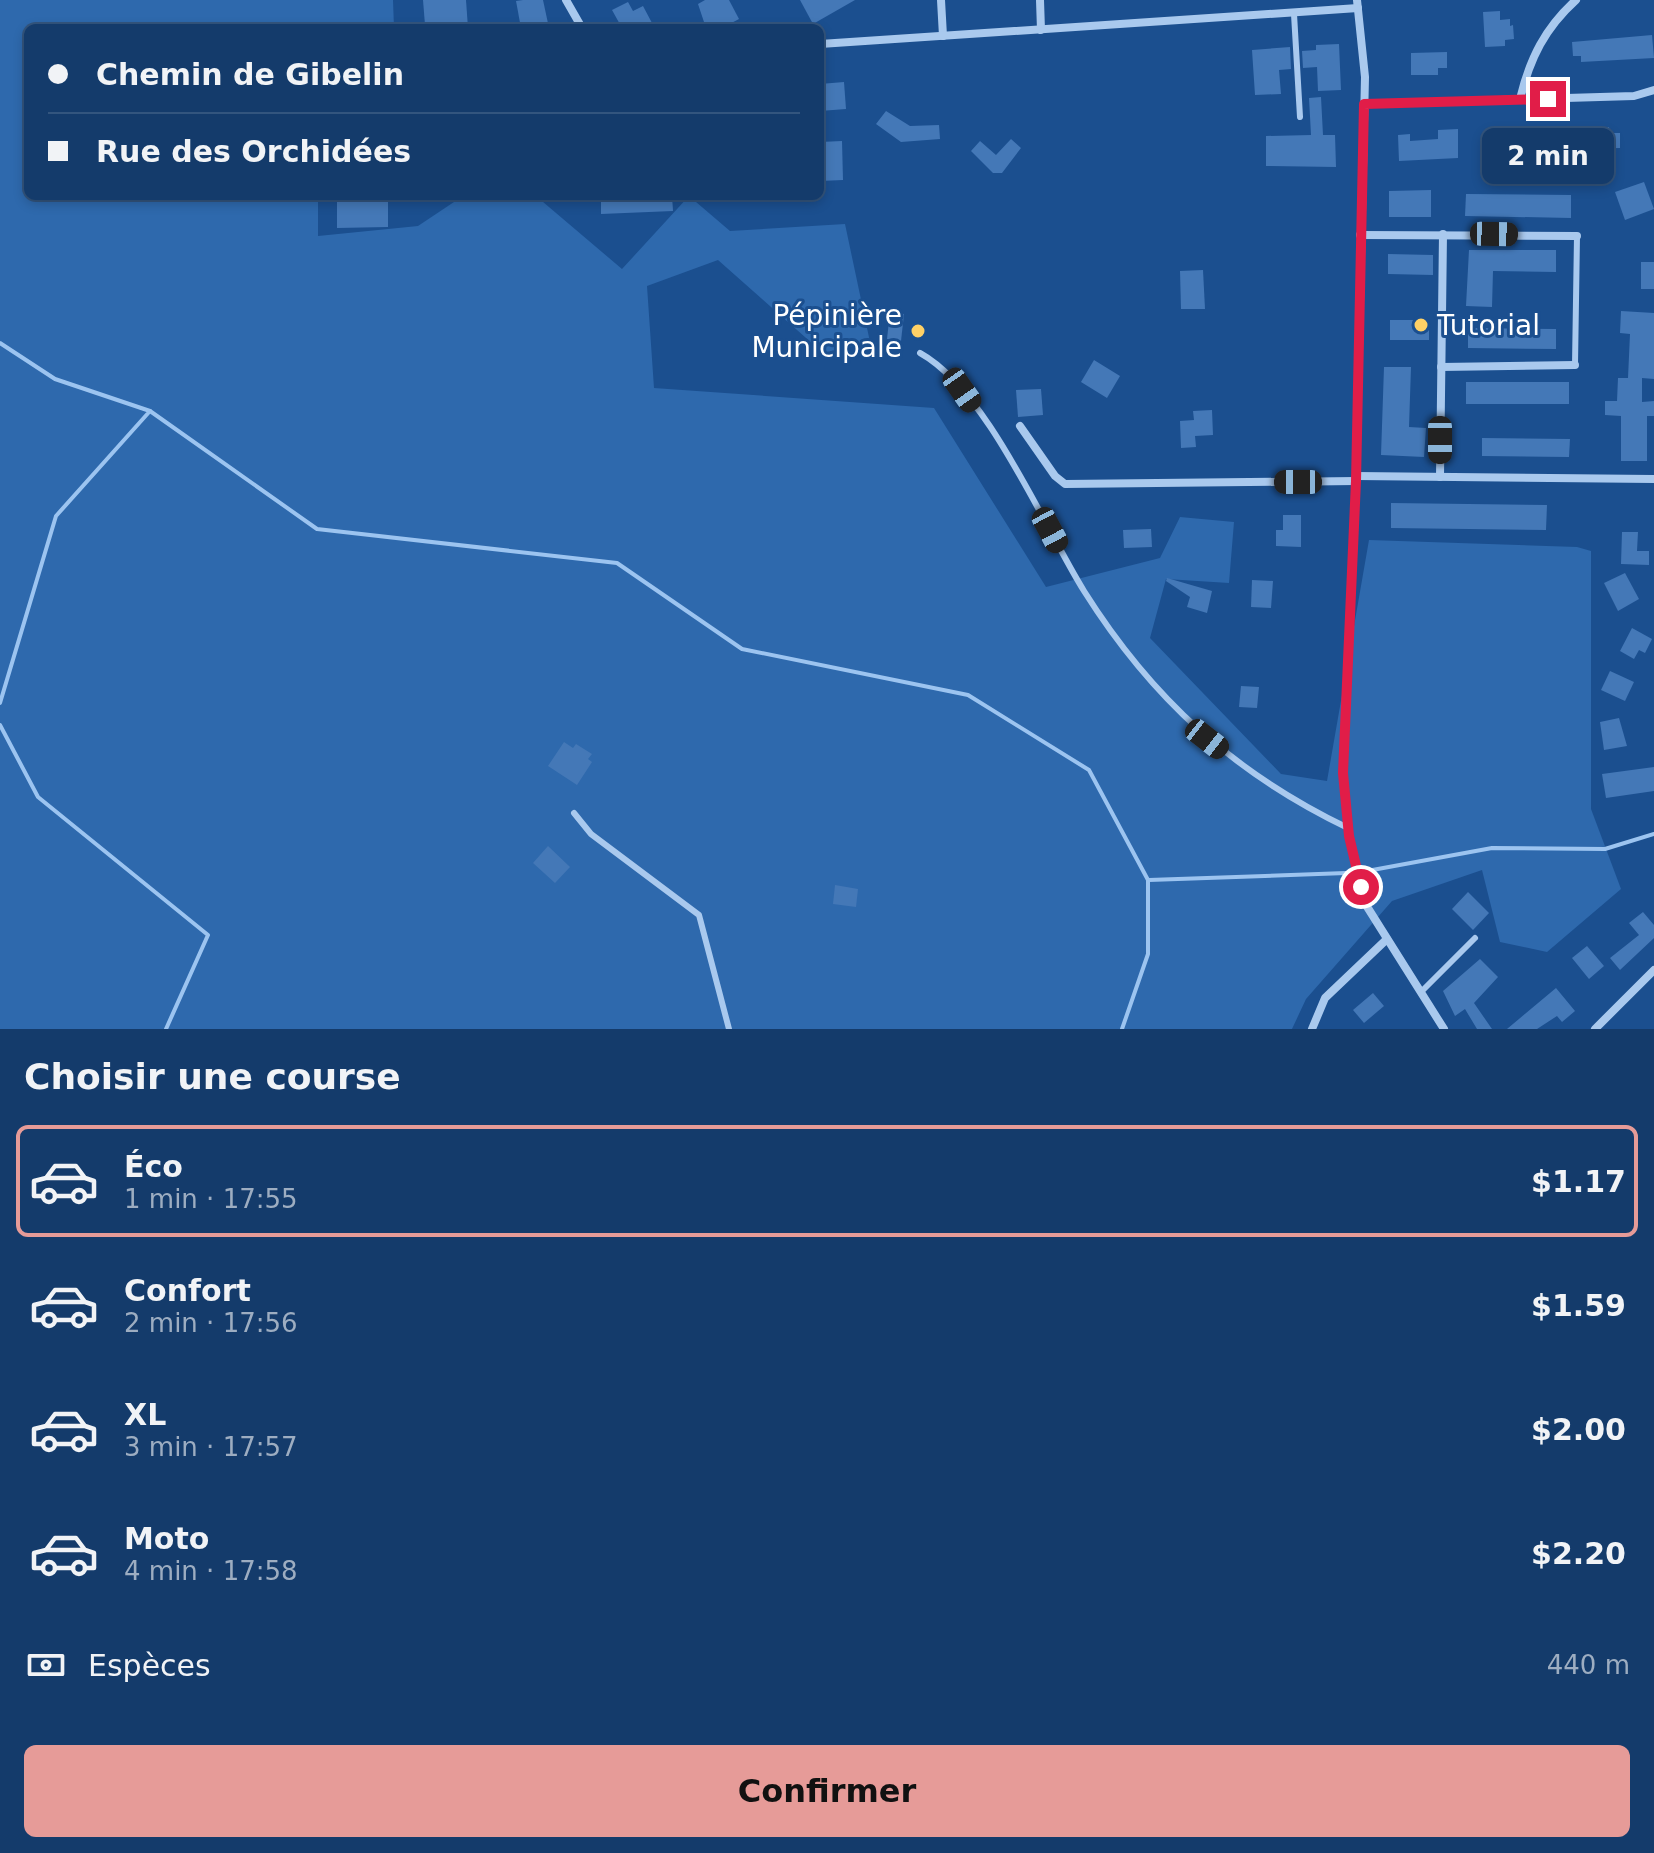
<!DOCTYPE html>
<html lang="fr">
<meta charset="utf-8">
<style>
:root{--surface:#143b6b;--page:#1d4271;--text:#f1f3f6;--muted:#9dadc1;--line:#33557e;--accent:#e69b98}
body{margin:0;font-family:"DejaVu Sans",sans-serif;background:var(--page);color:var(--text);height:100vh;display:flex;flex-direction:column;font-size:30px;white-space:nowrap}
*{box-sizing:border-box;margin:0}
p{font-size:26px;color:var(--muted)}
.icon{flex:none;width:44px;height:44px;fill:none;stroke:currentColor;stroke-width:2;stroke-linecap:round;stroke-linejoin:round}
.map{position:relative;height:1029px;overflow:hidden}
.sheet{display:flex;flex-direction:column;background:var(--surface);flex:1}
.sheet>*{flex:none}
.guide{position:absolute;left:24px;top:24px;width:800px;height:176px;border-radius:12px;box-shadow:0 4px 12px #0003,0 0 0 2px var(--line);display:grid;align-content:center;height:176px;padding:0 24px;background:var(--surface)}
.end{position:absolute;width:36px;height:36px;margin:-18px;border:10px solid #e11d48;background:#fff;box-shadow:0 0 0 4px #fff}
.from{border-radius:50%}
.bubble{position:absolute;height:56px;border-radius:12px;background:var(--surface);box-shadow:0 4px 12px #0003,0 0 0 2px var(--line);font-size:26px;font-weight:800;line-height:56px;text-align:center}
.car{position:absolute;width:24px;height:48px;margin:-24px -12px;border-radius:10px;box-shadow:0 0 6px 2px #0007;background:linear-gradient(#222 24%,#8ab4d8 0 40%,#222 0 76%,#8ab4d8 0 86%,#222 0)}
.guide b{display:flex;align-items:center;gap:28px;height:76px;font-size:30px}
.guide b+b{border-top:2px solid var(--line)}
.guide i{width:20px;height:20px;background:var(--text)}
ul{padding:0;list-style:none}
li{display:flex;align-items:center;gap:24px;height:112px;margin:0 16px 12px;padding:0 8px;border:4px solid transparent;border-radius:12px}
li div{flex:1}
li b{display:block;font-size:30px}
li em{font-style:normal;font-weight:800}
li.active{border-color:var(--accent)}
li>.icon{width:72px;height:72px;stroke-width:1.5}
h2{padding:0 24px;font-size:36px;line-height:96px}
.pay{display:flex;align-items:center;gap:20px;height:88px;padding:0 24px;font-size:30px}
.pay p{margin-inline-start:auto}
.action{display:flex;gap:16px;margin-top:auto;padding:16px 24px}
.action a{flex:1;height:92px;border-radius:12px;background:var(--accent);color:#111;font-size:32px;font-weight:800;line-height:92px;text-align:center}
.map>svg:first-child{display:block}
.green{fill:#2e69ad}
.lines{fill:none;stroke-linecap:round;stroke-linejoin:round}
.stream{stroke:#9cc4f0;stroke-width:4}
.building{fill:#4478b7}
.service{stroke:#a9c9ee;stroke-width:6}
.minor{stroke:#a9c9ee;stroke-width:8}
.route{stroke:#e11d48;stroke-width:10}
.poi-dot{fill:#ffd166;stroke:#1b4f8f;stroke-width:3}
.labels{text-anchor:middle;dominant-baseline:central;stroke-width:6;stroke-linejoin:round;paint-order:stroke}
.poi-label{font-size:28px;fill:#fff;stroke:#1b4f8f;text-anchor:end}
</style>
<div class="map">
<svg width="1654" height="1029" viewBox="0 0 1654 1029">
<rect width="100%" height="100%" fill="#1b4f8f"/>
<path class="green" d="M0,0h393l1,28h-366v168h290v40l100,-10 45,-30h73l86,73 67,-73 41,35 115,-7 25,118 -47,11 -105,-93 -71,26 7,102 280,20 112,179 114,-29 20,-41 54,5 -5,61 -63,-4 -16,59 131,136 46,7 42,-241 208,7 14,4v258l30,80 -74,63 -47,-10 -18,-72 -90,31 -86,98 -14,30h-1292z"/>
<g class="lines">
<g class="stream">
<path d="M0,343l55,36 95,32 -94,105 -56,187"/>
<path d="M150,411l167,118 300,34 125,86 226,46 121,75 59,110v74l-26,75"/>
<path d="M0,725l38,72 170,138 -42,94"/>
<path d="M1367,871l125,-23 113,1 49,-15"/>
<path d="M1149,880l197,-7"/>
</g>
</g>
<g class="building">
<path d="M423,0h43l2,28 -43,-3z"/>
<path d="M523,0h20l6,28h-28l-5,-27z"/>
<path d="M705,0h24l10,19 -17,9h-16l-8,-24z"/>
<path d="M800,0h55l-42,24z"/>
<path d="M628,2l5,9 10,-5 9,17 -9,5h-21l-10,-18z"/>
<path d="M1500,11v9l10,-1v7l3,-1 1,14 -9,1v6l-20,1 -2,-35z"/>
<path d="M1652,35l2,23 -73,4v-6h-8l-1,-14z"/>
<path d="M1339,44l2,46 -23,1 -1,-24 -14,1 -1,-17 14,-1v-5z"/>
<path d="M1290,47l1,22 -12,1 2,24 -26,1 -3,-45z"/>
<path d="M1447,52v16h-9v7h-27v-22z"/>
<path d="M844,82l2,27 -26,2v-27z"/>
<path d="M1321,97l2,38h12l1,32 -70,-1v-30l45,-1 -2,-37z"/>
<path d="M886,111l24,15 29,-1 1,14 -39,3 -25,-18z"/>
<path d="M1545,126l2,29 -30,2 -2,-30z"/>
<path d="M1609,127l1,6h10v15l-42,1v-15h8v-6z"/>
<path d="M1458,129v29l-59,3 -1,-26 12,-1v7l28,-2v-9z"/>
<path d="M1011,139l10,9 -19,25h-9l-22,-22 9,-10 16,14z"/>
<path d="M842,141l1,39 -23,1v-39z"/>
<path d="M1644,182l10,27 -29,11 -10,-28z"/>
<path d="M1431,190v27h-42v-26z"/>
<path d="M1466,194l105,1v23l-106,-2z"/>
<path d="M337,196h51v31l-51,1z"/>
<path d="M601,196h71l1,15 -72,3z"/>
<path d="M1469,250h87v22l-63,-1 -1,36 -26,-1z"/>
<path d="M1388,254l45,1v20l-45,-1z"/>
<rect x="1641" y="262" width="13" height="27"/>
<path d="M1203,270l2,39h-24l-1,-38z"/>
<path d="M1621,311l33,2v66l-12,-1v24l12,-1v15h-7v45h-26v-45l-16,-1v-14h12l1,-23h10l2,-44 -10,-1z"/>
<path d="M890,312l14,2 -3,27 -14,-2z"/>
<rect x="1390" y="320" width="39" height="20"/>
<path d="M1468,328l88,1v20l-88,-1z"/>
<path d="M1094,360l26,16 -13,22 -26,-16z"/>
<path d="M1384,367h27l-2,60 17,1 -2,29 -43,-2z"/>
<rect x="1466" y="382" width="103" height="22"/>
<path d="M1041,389l2,26 -25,2 -2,-27z"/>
<path d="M1212,410l1,25 -18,1 1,11 -15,1 -1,-27 14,-1 -1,-9z"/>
<path d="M1482,438l88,1 -1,18 -87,-1z"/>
<path d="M1391,503l156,2 -1,25 -155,-2z"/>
<path d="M1283,515h18v32l-25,-1v-16h7z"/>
<path d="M1151,529l1,18 -28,1 -1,-18z"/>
<path d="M1622,532h16l-1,19h12v14l-28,-1z"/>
<path d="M1625,573l14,26 -21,12 -14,-28z"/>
<path d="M1167,578l45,13 -5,22 -20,-6 3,-10 -24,-16z"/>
<path d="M1252,580l21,1 -2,27 -20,-1z"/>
<path d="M1632,628l20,11 -7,14 -6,-3 -5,9 -14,-8z"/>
<path d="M1610,671l24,11 -9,19 -24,-11z"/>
<path d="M1241,686l18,1 -2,21 -18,-1z"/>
<path d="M1619,718l8,28 -23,4 -4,-28z"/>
<path d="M564,742l9,6 3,-4 16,10 -4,5 4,3 -15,23 -29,-19z"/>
<path d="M1654,767v24l-48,7 -4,-24z"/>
<path d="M548,846l22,21 -15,16 -22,-20z"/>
<path d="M835,885l23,4 -2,18 -23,-3z"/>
<path d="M1468,892l21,21 -16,17 -21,-21z"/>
<path d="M1643,912l11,13v13l-34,32 -10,-12 29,-23 -10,-12z"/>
<path d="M1587,946l17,20 -15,13 -17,-21z"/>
<path d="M1480,959l18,18 -24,26 18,26h-15l-12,-20 -10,7 -12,-25z"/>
<path d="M1556,988l19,23 -13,11 -5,-6 -20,13h-30z"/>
<path d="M1373,993l11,13 -20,17 -11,-13z"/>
</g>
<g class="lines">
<g class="service">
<path d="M1294,14l6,103"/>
<path d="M920,353c67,37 123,172 164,238 68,108 150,182 264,237"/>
<path d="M1575,365l2,-129"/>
<path d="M574,813l17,21 108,81 30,114"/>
<path d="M1421,992l54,-54"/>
</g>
<g class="minor">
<path d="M566,0l16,28"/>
<path d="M941,0l2,36"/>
<path d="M1040,0l1,30"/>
<path d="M1357,0l8,77 -9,404 -13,292 6,63 17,69 78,124"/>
<path d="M820,44l538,-36"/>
<path d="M1520,99c10,-41 25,-71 56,-99"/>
<path d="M1364,104l270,-8 20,-6"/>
<path d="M1360,235l217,1"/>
<path d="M1441,367l134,-2"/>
<path d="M1020,426l35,50 10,8 291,-3"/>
<path d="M1356,476l298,3"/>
<path d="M1440,477l3,-243"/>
<path d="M1312,1029l13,-31 62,-59"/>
<path d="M1595,1029l59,-59"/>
</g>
</g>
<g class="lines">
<path class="route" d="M1361,887l-12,-51 -6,-63 13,-292 8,-377 184,-5"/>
</g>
<g class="poi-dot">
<circle cx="1421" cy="325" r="8"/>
<circle cx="918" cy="331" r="8"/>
</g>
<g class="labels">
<g class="poi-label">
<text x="902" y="315">Pépinière<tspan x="902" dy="32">Municipale</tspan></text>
<text x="1437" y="325" text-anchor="start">Tutorial</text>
</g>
</g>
</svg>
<i class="end from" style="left:1361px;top:887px"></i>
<i class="end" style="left:1548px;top:99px"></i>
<div class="bubble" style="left:1482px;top:128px;width:132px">2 min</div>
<i class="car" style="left:1494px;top:234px;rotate:91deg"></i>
<i class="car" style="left:962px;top:390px;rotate:145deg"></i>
<i class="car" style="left:1440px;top:440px;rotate:180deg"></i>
<i class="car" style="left:1298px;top:482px;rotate:270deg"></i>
<i class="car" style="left:1050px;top:530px;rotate:152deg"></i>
<i class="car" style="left:1207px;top:739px;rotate:128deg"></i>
<div class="guide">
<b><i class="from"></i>Chemin de Gibelin</b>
<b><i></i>Rue des Orchidées</b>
</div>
</div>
<section class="sheet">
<h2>Choisir une course</h2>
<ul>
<li class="active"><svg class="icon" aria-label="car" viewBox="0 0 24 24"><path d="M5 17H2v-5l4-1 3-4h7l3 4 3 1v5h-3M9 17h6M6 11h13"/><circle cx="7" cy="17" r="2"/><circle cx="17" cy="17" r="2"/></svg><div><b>Éco</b><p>1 min · 17:55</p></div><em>$1.17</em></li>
<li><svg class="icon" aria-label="car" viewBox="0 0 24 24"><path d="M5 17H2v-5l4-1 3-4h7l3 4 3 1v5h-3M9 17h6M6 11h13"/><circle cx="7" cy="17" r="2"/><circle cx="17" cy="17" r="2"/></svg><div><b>Confort</b><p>2 min · 17:56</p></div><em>$1.59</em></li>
<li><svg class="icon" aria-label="car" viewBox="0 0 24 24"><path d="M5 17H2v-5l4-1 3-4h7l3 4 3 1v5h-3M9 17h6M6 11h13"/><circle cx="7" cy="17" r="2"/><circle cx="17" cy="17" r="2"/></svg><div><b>XL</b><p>3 min · 17:57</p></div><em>$2.00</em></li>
<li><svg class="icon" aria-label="car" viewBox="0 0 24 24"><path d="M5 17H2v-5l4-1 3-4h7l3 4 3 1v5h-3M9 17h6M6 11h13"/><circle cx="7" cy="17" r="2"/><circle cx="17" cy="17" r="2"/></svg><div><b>Moto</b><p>4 min · 17:58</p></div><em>$2.20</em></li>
</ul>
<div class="pay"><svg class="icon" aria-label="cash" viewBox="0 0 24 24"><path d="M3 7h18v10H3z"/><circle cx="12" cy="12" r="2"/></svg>Espèces<p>440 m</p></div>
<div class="action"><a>Confirmer</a></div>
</section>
